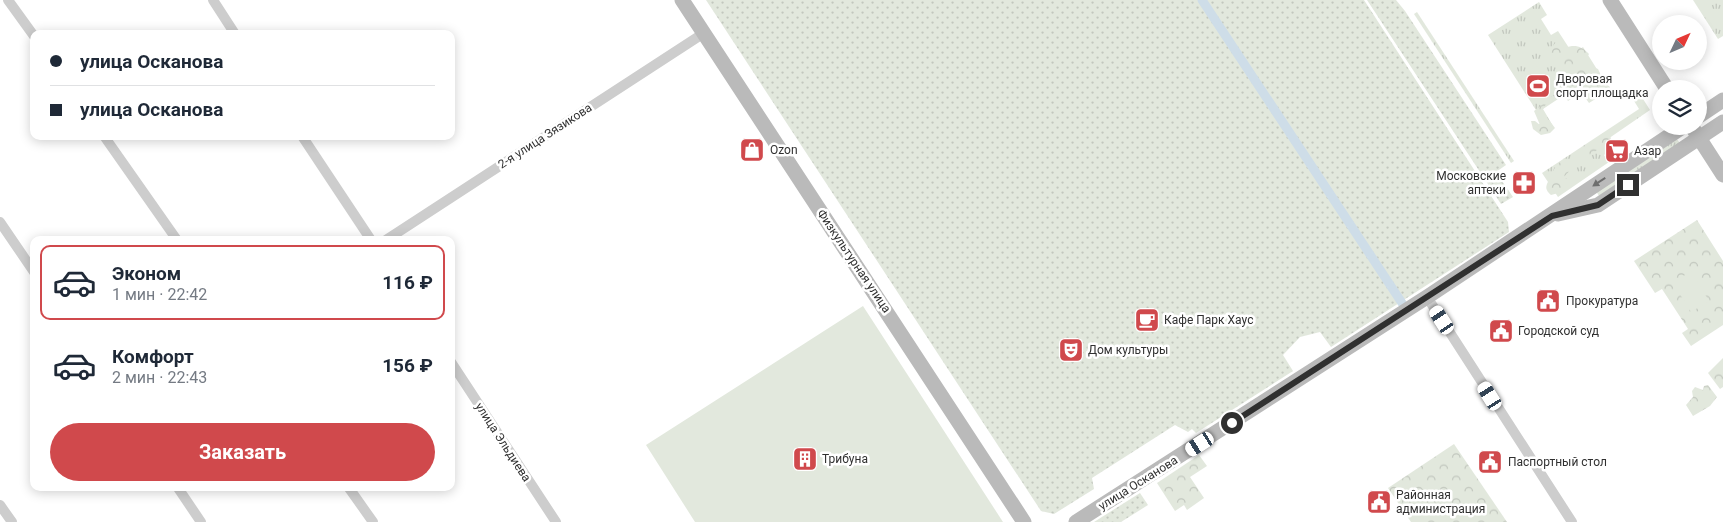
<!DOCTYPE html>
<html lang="ru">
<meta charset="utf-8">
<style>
:root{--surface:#fff;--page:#f6f6f7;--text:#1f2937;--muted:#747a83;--line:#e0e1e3;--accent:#d0494c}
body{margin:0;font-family:Roboto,sans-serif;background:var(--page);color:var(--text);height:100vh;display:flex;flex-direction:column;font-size:19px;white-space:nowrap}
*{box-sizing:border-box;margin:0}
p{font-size:16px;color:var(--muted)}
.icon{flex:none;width:28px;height:28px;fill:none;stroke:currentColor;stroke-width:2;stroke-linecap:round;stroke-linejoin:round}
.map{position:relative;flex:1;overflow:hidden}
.panel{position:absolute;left:30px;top:236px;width:425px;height:255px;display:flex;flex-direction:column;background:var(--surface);border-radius:10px;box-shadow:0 2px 12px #0003}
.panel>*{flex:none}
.banner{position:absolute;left:30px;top:30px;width:425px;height:110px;border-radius:10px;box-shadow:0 2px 12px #0003;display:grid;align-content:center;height:110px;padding:0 20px;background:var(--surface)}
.needle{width:32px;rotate:46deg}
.fabs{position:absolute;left:1652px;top:15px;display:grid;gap:10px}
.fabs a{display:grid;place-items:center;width:55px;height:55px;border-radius:50%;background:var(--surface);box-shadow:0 2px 12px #0003;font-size:25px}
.end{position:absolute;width:22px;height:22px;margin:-11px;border:6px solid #303030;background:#fff;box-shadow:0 0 0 2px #fff}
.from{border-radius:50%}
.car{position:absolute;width:15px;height:30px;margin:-15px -8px;border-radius:6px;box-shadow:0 0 4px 1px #0007;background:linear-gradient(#fff 24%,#345 0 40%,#fff 0 76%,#345 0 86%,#fff 0)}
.banner b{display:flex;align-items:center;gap:18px;height:48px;font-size:19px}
.banner b+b{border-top:1px solid var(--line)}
.banner i{width:12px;height:12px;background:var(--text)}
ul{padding:9px 0 0;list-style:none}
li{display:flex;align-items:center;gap:15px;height:75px;margin:0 10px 8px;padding:0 10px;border:2px solid transparent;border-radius:10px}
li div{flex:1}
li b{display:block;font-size:19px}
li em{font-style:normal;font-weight:700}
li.current{border-color:var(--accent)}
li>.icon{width:45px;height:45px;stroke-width:1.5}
.cta{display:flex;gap:10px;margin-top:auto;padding:10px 20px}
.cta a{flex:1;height:58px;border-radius:30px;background:var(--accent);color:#fff;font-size:20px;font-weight:700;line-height:58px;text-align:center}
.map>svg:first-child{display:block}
.grass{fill:url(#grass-tufts)}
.forest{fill:url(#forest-crowns)}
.park{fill:url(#park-dots)}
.garden{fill:#e2e8dd}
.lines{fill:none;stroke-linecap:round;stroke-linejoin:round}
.canal{stroke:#cedde8;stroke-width:9}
.street{stroke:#cdcdcd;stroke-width:10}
.secondary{stroke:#bababa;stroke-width:15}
.oneway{fill:#6e6e6e}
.route{stroke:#303030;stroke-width:6}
.labels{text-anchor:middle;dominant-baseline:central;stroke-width:5;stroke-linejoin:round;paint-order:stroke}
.poi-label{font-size:12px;fill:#303030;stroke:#fff;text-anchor:start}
.street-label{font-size:12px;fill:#303030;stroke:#fff}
</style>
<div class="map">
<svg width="1723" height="522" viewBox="0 0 1723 522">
<defs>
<pattern id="grass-tufts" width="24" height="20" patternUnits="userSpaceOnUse" patternTransform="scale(1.25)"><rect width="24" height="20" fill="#e2e8dd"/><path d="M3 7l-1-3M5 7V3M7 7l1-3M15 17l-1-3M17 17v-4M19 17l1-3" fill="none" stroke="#c2c7be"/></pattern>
<pattern id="forest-crowns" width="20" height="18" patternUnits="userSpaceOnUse" patternTransform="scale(1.25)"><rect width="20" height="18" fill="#e2e8dd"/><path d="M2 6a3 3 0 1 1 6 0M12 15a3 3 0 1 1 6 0" fill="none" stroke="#c2c7be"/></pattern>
<pattern id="park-dots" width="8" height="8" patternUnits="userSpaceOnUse" patternTransform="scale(1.25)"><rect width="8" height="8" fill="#e2e8dd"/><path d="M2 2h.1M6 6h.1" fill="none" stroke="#c2c7be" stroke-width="1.8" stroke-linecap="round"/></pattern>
</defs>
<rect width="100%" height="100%" fill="#fff"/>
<g class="grass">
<path d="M1693,0h30v36l-5,3z"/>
<path d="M1539,2l8,13 -6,4 10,16 7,-4 15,23 10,-7 27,43 -21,13 -8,-11 -13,9 -4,-6 -21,14 10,17h-16l6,-5 -55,-86z"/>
<path d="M1417,12l97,149 -3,2 -97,-149z"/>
<path d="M1638,91l12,19 -45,31 5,9 -6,5 5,7 -51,35 -16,-24 97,-64 -8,-13z"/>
<path d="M1676,138l4,5 -81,53 -3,-5z"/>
</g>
<g class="forest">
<path d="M1556,42l7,1 2,5c10,-4 16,-2 24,6l-4,7 2,4 11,4 6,13 6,5 -2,4 -8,4 -7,-11h-13l-4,4 -4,-3 -3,2 -6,-7 8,-9 -4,2 -13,-8 5,-8 -7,3 -5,-7z"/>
<path d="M1543,104h3l-4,7 13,17 -5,5 -9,2 -8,-6 -2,-8h4l5,4 -6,-14z"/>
<path d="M1603,133l7,1 1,6 -25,18 -6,-6z"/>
<path d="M1566,160l8,6 -12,13h13l1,3 -14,10 -11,3c-8,-7 -4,-10 -1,-18 5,-8 5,-15 16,-17z"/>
<path d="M1697,220l26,41v64l-32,21 -9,-13 6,-4 -26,-40 -7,4 -21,-32z"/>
<path d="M1723,358v29l-3,2 -12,-16z"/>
<path d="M1708,385l9,12 -7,9 -17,10 -7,-11 7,-8 -1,-6 3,-4 8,3 1,-4z"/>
<path d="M1454,444l53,78h-96l-23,-34z"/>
<path d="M1199,455l8,11 -17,11 14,21 -17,12 -3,-5 -9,6 -18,-28z"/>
</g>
<g class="park">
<path d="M706,0h658l144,222 1,10 -178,115 -11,-15 -20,5 -17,18 10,16 -97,62 -4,-4 -4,3 -13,-7 -83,53 2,11 -40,25 -13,-3z"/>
<path d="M1367,0h29l9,11 101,154 -10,7 17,25 -12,7z"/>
<path d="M1140,493l8,12 -27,17h-27z"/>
</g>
<g class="garden">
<path d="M1537,66l18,28 -17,11 -18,-28z"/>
<path d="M1691,271l18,30 -18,11 -18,-29z"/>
<path d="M863,306l140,216h-308l-49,-77z"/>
</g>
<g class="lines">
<path class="canal" d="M1202,0l200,303"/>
<g class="street">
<path d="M8,0l26,36"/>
<path d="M213,0l22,34"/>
<path d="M104,136l73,104"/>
<path d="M302,136l69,104"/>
<path d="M0,222l34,50"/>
<path d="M386,240l318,-207"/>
<path d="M1427,297l145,225"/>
<path d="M451,362l105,160"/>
<path d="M178,488l23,34"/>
<path d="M349,488l24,34"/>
<path d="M0,505l12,17"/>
</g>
<g class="secondary">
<path d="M682,0l342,522"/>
<path d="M1610,0l57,89"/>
<path d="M1699,116l24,-16"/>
<path d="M1694,130l29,45"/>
<path d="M1558,214l40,-9 125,-83"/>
<path d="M1076,522l351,-225 257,-171"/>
</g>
</g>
<defs><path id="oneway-solid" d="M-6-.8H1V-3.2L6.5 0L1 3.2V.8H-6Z" transform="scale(1.25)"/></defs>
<use class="oneway" href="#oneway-solid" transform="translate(1599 182) rotate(147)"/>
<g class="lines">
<path class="route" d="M1232,423l320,-207 46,-11 30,-20"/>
</g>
<defs>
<symbol id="stadium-square" viewBox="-11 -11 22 22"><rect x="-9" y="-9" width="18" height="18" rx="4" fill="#d0494c" stroke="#fff"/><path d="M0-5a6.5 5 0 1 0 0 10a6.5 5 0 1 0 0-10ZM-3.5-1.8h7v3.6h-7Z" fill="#fff"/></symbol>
<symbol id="shop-square" viewBox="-11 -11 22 22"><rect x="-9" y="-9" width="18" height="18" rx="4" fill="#d0494c" stroke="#fff"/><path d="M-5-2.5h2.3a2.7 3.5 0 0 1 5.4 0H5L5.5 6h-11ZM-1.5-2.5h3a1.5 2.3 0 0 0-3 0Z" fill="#fff"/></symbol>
<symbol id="supermarket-square" viewBox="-11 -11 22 22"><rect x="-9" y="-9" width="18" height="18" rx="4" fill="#d0494c" stroke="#fff"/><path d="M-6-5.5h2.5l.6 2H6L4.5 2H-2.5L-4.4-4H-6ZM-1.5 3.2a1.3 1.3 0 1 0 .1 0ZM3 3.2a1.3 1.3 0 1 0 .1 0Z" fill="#fff"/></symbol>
<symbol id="pharmacy-square" viewBox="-11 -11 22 22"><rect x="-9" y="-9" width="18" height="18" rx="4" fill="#d0494c" stroke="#fff"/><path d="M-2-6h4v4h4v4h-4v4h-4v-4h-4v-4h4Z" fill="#fff"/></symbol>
<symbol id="civic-square" viewBox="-11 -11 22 22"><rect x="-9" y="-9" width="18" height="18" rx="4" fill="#d0494c" stroke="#fff"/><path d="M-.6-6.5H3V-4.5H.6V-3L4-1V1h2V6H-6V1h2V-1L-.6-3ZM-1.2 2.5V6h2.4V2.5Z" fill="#fff"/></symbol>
<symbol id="cafe-square" viewBox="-11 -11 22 22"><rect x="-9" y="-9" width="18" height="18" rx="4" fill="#d0494c" stroke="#fff"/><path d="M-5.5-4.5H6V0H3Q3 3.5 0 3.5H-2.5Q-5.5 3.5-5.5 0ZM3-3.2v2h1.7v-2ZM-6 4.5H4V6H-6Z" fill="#fff"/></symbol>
<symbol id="theatre-square" viewBox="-11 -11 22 22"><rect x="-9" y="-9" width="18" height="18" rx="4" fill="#d0494c" stroke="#fff"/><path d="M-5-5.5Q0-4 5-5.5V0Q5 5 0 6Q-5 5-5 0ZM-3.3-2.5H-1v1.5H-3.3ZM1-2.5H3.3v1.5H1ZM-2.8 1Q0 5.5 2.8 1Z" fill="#fff"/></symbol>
<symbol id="building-square" viewBox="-11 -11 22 22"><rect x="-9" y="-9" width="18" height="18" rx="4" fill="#d0494c" stroke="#fff"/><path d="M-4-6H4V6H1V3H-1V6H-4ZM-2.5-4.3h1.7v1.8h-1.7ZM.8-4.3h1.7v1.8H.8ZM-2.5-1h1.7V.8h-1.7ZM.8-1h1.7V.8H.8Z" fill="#fff"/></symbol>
</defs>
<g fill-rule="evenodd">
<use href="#stadium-square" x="1524" y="72" width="28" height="28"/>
<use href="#shop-square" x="738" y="136" width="28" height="28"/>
<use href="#supermarket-square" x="1603" y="137" width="28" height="28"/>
<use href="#pharmacy-square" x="1510" y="169" width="28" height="28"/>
<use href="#civic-square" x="1534" y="287" width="28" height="28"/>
<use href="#cafe-square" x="1133" y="306" width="28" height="28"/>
<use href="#civic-square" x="1487" y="317" width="28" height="28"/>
<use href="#theatre-square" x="1057" y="336" width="28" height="28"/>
<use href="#building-square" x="791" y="445" width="28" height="28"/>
<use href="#civic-square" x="1476" y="448" width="28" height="28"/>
<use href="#civic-square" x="1365" y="488" width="28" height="28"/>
</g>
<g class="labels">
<g class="poi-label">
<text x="1556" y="79">Дворовая<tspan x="1556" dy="14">спорт площадка</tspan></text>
<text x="770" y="150">Ozon</text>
<text x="1634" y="151">Азар</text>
<text x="1506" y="176" text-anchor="end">Московские<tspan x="1506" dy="14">аптеки</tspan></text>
<text x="1566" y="301">Прокуратура</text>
<text x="1164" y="320">Кафе Парк Хаус</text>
<text x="1518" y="331">Городской суд</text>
<text x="1088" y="350">Дом культуры</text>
<text x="822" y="459">Трибуна</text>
<text x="1508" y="462">Паспортный стол</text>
<text x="1396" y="495">Районная<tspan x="1396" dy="14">администрация</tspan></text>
</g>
<g class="street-label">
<text transform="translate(545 136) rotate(-33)">2-я улица Зязикова</text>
<text transform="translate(854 261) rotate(56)">Физкультурная улица</text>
<text transform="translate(503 442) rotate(57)">улица Эльдиева</text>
<text transform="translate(1138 483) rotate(-32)">улица Осканова</text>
</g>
</g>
</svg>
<div class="fabs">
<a><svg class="needle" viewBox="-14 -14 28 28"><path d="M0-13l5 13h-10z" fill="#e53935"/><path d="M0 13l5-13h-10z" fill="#747a83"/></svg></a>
<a><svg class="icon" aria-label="layers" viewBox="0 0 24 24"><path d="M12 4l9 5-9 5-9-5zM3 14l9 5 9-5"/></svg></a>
</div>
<i class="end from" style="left:1232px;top:423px"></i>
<i class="end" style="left:1628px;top:185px"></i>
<i class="car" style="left:1442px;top:320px;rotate:327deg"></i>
<i class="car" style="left:1490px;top:396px;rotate:328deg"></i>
<i class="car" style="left:1200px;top:444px;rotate:237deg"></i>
<div class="banner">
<b><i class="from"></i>улица Осканова</b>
<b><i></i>улица Осканова</b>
</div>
<section class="panel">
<ul>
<li class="current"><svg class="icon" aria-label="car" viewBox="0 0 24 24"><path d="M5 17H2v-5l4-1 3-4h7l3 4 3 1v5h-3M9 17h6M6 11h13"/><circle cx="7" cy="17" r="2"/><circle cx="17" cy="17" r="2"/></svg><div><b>Эконом</b><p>1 мин · 22:42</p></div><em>116 ₽</em></li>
<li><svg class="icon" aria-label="car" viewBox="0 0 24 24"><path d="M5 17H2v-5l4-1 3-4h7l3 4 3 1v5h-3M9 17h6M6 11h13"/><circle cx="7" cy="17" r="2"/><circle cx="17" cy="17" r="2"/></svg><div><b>Комфорт</b><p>2 мин · 22:43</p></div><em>156 ₽</em></li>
</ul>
<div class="cta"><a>Заказать</a></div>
</section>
</div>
